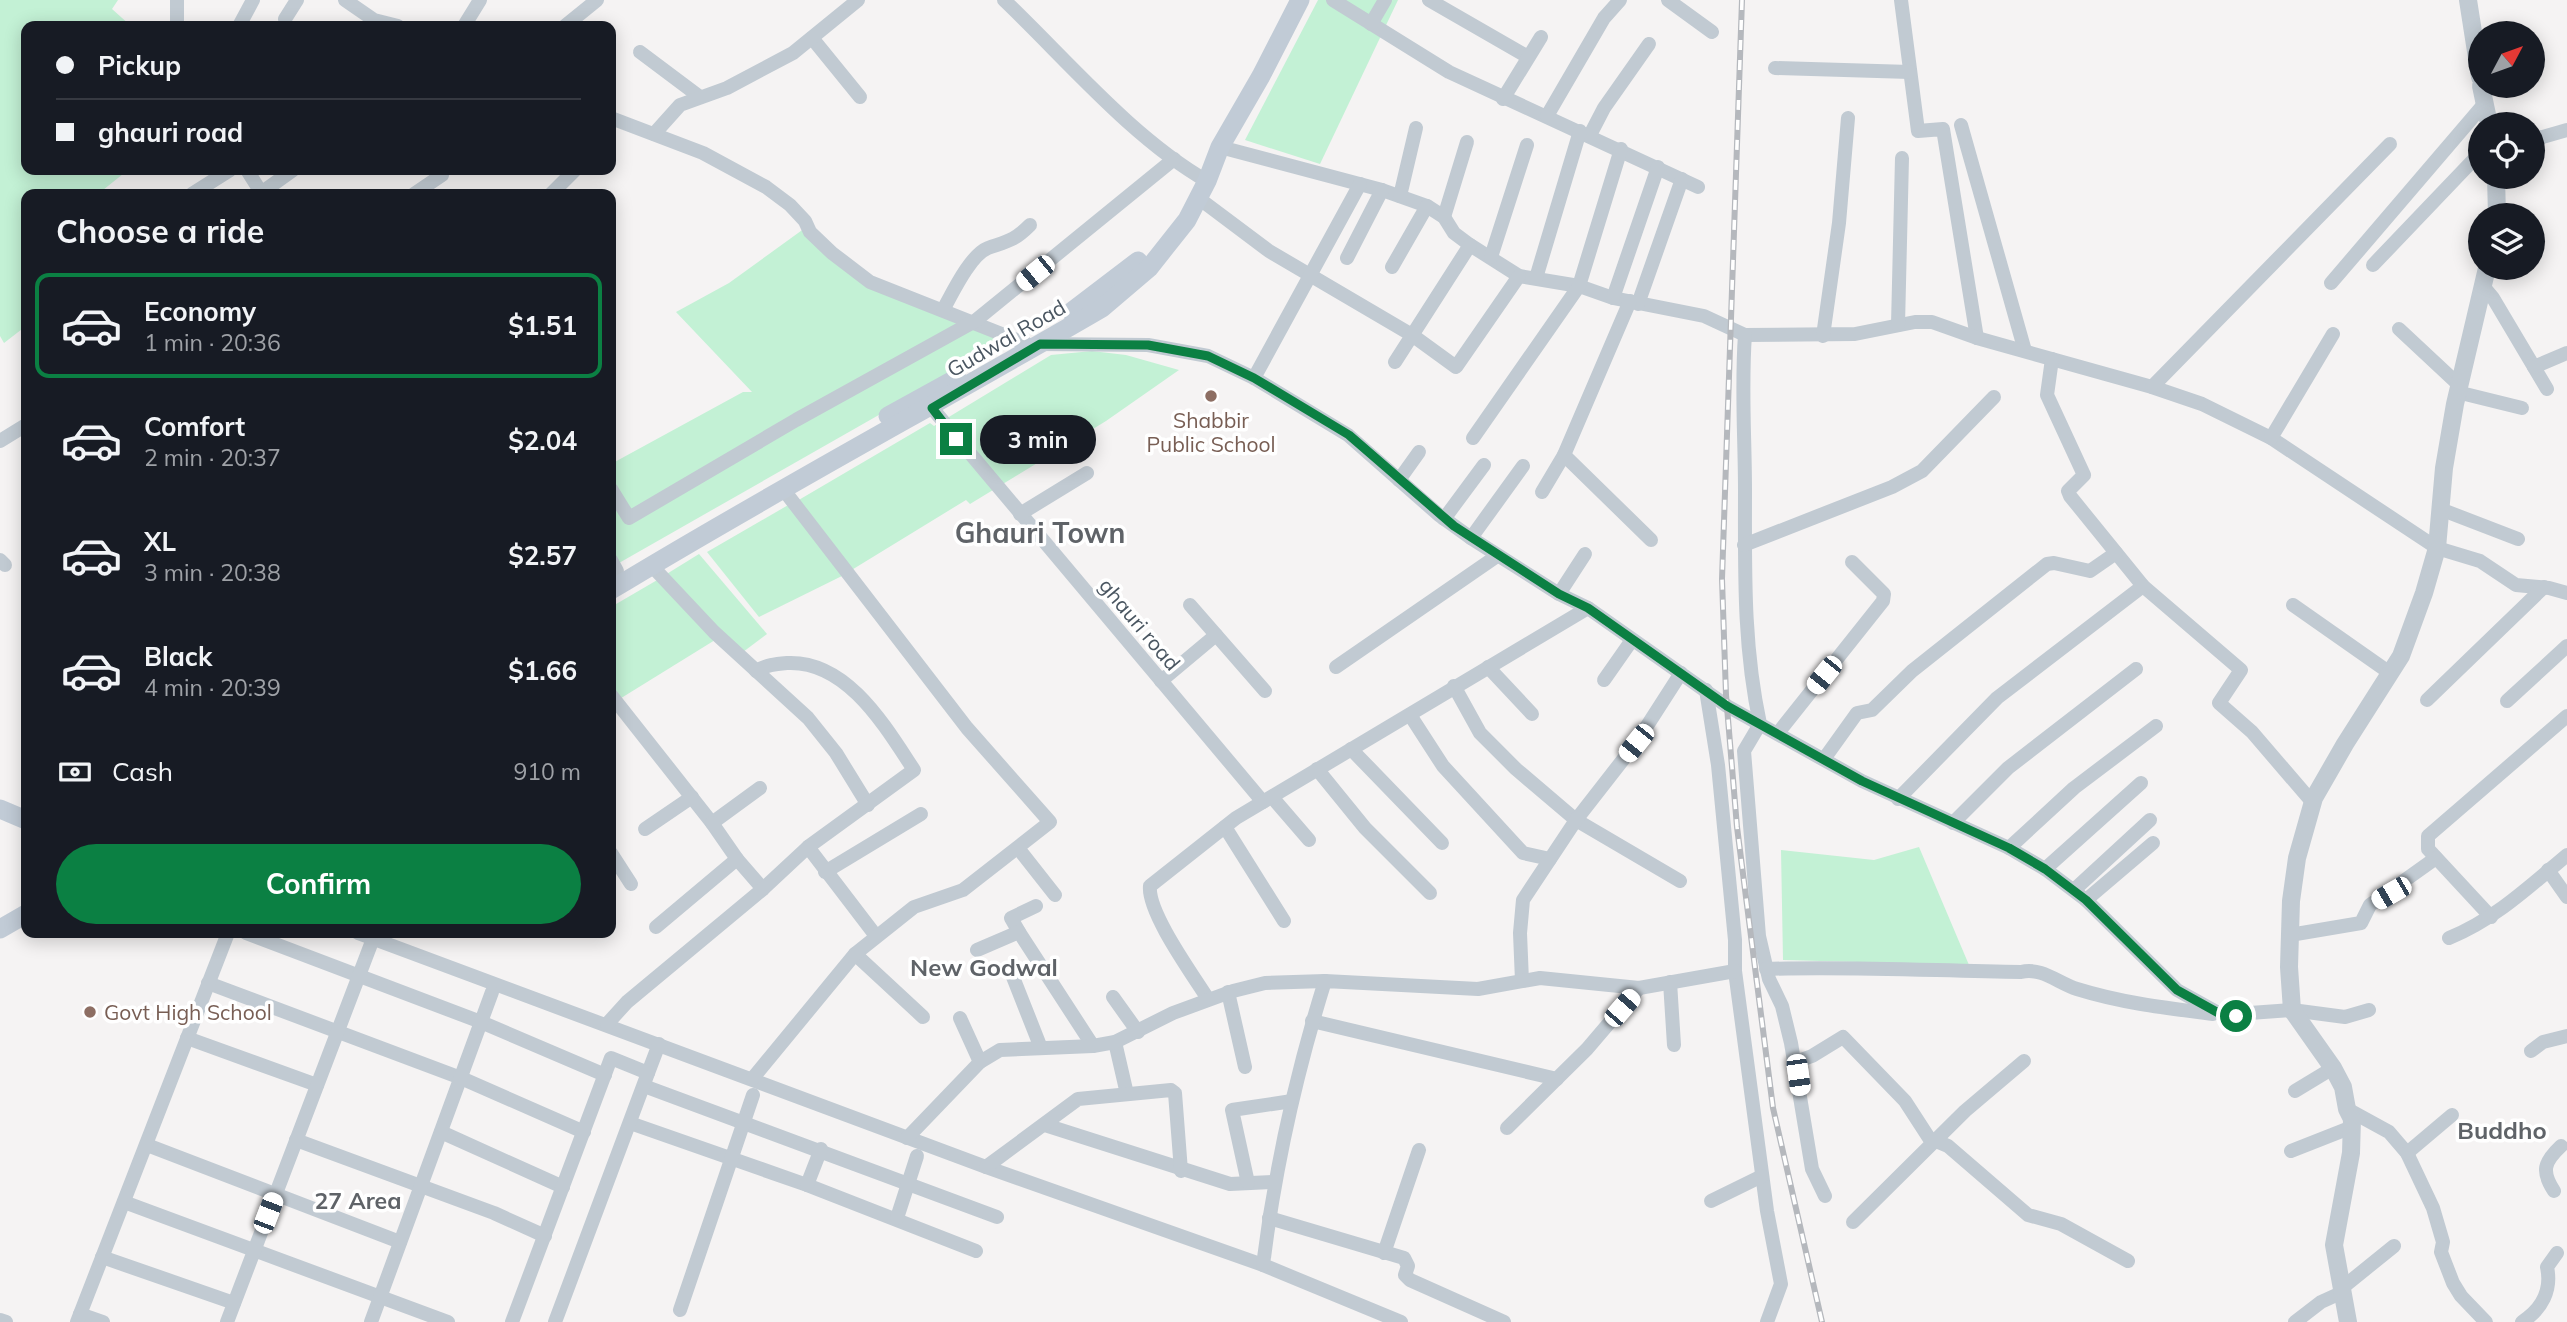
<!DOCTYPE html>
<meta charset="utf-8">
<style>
:root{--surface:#171b24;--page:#20242c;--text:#f1f3f6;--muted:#9ea1a6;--line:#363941;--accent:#0b8043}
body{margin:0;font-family:Mulish,sans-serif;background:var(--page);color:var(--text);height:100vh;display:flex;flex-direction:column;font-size:26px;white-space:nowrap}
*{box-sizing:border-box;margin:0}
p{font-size:23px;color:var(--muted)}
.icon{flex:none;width:38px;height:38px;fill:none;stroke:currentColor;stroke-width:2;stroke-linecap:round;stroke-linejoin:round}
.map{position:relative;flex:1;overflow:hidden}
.details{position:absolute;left:21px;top:189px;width:595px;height:749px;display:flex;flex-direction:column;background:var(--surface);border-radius:14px;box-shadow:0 4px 18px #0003}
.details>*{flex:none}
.banner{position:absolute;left:21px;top:21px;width:595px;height:154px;border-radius:14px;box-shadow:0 4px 18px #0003;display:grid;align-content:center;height:154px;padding:0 35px;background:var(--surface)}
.needle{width:46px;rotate:49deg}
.controls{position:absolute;left:2468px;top:21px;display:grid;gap:14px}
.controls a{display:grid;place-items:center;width:77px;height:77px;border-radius:50%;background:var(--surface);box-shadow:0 4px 18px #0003;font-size:35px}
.end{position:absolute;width:32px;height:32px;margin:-16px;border:9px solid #0b8043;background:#fff;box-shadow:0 0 0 4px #fff}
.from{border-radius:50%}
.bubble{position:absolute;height:49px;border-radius:24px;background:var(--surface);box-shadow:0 4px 18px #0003;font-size:23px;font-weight:700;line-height:49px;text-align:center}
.car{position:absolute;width:21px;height:42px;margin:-21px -10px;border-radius:9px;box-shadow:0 0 5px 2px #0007;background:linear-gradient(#fff 24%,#345 0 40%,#fff 0 76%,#345 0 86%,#fff 0)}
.banner b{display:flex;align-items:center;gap:24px;height:66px;font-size:26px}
.banner b+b{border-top:2px solid var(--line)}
.banner i{width:18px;height:18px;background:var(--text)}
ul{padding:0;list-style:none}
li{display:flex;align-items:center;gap:21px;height:105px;margin:0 14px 10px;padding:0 21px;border:4px solid transparent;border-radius:14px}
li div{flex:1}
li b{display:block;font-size:26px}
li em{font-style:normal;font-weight:700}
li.active{border-color:var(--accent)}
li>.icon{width:63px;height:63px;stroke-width:1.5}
h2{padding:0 35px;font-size:32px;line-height:84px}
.pay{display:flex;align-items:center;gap:18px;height:77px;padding:0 35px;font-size:26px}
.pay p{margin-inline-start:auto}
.primary-button{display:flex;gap:14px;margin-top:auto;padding:14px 35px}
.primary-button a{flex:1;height:80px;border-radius:42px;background:var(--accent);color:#fff;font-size:28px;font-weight:700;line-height:80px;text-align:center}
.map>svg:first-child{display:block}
.green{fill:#c3f1d5}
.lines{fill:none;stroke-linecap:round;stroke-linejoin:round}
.minor{stroke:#c1cad2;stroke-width:14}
.tertiary{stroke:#c1cad2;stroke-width:18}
.secondary{stroke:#c1cbd6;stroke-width:19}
.rail-casing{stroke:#b5b8bd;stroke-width:6}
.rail{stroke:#fff;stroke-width:3.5;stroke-dasharray:10;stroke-linecap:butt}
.route{stroke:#0b8043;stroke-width:9}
.education-dot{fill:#8d6e63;stroke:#fff;stroke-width:2.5}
.labels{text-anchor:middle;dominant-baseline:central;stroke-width:7;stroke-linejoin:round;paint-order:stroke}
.street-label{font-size:21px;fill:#4a5661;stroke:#fff}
.education-label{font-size:21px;fill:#785e54;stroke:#fff}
.neighbourhood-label{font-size:23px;font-weight:bold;fill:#5f6368;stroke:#fff}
.quarter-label{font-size:24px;font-weight:bold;fill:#5f6368;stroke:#fff}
.district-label{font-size:28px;font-weight:bold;fill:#5f6368;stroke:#fff}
</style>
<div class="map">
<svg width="2567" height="1322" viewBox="0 0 2567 1322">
<rect width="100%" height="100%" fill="#f5f3f3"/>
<g class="green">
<path d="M0,0h118l-6,9 19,17h-105v144h102l-30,24h-72v132l-22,17 -4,-7z"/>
<path d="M1318,0h80l-78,164 -75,-24z"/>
<path d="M805,228l67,55 135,59 -388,221 -8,-10v-89l132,-72h9l-76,-80 53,-29z"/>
<path d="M1092,351l34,4 53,15 -73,51 -136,83 -4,-4 -116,71 -53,-70 133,-78 4,3 117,-71z"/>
<path d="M790,504l56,70 -87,43 -52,-65z"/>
<path d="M699,554l68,80 -24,18 -78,-77z"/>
<path d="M659,579l56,61 -97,60 -7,-10v-83z"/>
<path d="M1919,847l50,118 -186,-5 -2,-110 93,10z"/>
</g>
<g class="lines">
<g class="minor">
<path d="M345,0l29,20 24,6"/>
<path d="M1004,0c63,60 128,138 203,181"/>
<path d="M1333,0l116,72 249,115"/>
<path d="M1429,0l99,57"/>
<path d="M1668,0l44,32"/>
<path d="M1901,0l17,131 25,-2 34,209"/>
<path d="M285,19l12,-19"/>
<path d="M1371,24l14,-24"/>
<path d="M177,26v-26"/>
<path d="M239,26l14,-26"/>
<path d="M464,26l16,-26"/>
<path d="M565,26l32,-26"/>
<path d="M812,38l48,59"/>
<path d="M640,52l60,45"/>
<path d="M1775,68l135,4"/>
<path d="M1503,99l38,-62"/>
<path d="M1547,116l57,-98 16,-18"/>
<path d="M611,118l92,35 63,34 24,18 15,16 5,11 22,21 38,29 157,62 3,6"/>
<path d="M1961,125l64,226"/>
<path d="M654,134l26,-29 47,-17 66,-35 65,-53"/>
<path d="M1590,135l14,-27 45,-64"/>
<path d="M2532,140l35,-10"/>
<path d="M1220,147l162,43 45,16 17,11 10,16 16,12 49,31 60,10 34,12 91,18 41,19 110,-1 60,-12h17l45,16 175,49 50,17 69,34 166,110 43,13 36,24 33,3 18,5"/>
<path d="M247,170l15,24"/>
<path d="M261,193l32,-23"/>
<path d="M192,194l38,-24"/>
<path d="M414,194l28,-19v-5"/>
<path d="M551,194l24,-24"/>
<path d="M1400,196l16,-68"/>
<path d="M1197,197l72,54 143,84 44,32 63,-91"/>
<path d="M1444,217l23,-75"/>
<path d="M1491,257l36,-112"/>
<path d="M1347,258l35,-68"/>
<path d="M2373,265l107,-112"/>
<path d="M1392,267l35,-61"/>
<path d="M1536,278l44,-147"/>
<path d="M2331,283l154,-180"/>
<path d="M2483,286l10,12 54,91"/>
<path d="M1613,298l45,-131"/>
<path d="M1638,304l44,-125"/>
<path d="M943,310c9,-16 27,-55 45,-62 20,-7 26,-7 42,-23"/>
<path d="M1898,325l4,-167"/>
<path d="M2399,329l60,56"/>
<path d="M1745,335c-4,52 0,103 0,155 0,80 -2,155 15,234l-16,27 15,185 10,43 13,27 9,37 21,126 13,27"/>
<path d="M1823,336l16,-113 9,-105"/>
<path d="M1039,344l109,1 60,11 46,22 94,57 91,80 32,23 88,56 29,14 139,98 135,75 147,67 36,21 41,31 91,90 45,25 70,-5 53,7 24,-7"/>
<path d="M2052,359l-5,36 37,80 -16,16 2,5 73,90 98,84 -22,33 33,29 61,71"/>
<path d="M1395,362l75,-117"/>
<path d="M2534,367l33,-14"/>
<path d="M1254,378l106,-194"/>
<path d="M2152,387l238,-243"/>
<path d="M2457,392l65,16"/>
<path d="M932,408l331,394"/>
<path d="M1473,438l106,-152 42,-137"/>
<path d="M2271,438l62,-104"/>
<path d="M0,441l26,-16"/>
<path d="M1564,455l87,85"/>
<path d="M1399,480l20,-28"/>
<path d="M611,489l18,29 167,-98 179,-99 199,-162"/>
<path d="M1542,492l22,-37 66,-154"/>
<path d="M2440,509l78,30"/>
<path d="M1020,514l67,-41"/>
<path d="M1444,519l40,-54"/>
<path d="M1471,538l52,-72"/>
<path d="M1744,545l148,-58 30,-16 72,-74"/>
<path d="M0,560l5,5"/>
<path d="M611,560l6,11"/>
<path d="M651,565l63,67 94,86 28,35 32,52"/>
<path d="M1559,594l26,-40"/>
<path d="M1190,605l75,86"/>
<path d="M2293,605l97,68"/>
<path d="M1336,667l161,-111"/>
<path d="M1488,667l44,47"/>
<path d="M1604,680l28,-40"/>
<path d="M1161,681l55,-46"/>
<path d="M1454,686l26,47 36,36 60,51 104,61"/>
<path d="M1706,690l12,75 17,175v31l32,240 14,73 -14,38"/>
<path d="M611,695l101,128 48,-35"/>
<path d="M2427,700l117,-113"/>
<path d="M2507,701l60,-55"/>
<path d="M1410,715l33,51 80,87 27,6"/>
<path d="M1778,733l105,-132 1,-7 -32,-32"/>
<path d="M1351,749l91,94"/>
<path d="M1824,759l33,-46 15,-3 40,-39 135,-107 7,-1 36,8 26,-18"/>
<path d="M1317,769l48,59 65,65"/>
<path d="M1272,797l37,43"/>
<path d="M1898,799l99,-101 146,-112"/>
<path d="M712,823l25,36 26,30"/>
<path d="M1953,823l55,-55 128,-99"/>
<path d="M1225,827l59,94"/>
<path d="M645,829l47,-32"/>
<path d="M808,847l68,89"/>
<path d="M1018,848l37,47"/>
<path d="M2009,848l65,-60 82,-62"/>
<path d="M611,853l20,31"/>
<path d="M2045,869l96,-86"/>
<path d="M2548,870l19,27"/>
<path d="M825,872l96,-58"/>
<path d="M2074,890l76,-70"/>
<path d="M2086,900l67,-57"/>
<path d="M2491,917l-63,-68v-13l139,-120"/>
<path d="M656,927l81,-68"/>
<path d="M1019,932l-8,-14 25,-12"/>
<path d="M246,933l235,89 124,53"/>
<path d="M358,933l628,234 277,98 138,57"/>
<path d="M2290,935l71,-12 9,-18 66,-47"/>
<path d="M2449,938c45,-18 81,-52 118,-83"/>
<path d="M977,950l42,-18 74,114"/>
<path d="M855,954l68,63"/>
<path d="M1766,969c86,-3 170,2 255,3 21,-5 37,11 56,17 45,14 89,19 136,25"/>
<path d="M1011,972l30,76"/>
<path d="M1522,981l-2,-48 3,-33 53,-80 60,-77 45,-70"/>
<path d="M1670,982l4,63"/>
<path d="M208,983l253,95 123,54"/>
<path d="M1228,992l17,75"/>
<path d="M1113,997l25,35"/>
<path d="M1208,999c-15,-24 -61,-87 -58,-113l86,-68 352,-210"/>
<path d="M960,1018l20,44"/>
<path d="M1312,1021l245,58"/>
<path d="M607,1024l20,-22 136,-113 45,-42 106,-77c-29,-44 -67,-110 -127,-107 -12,1 -21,2 -31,8"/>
<path d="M187,1038l130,47"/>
<path d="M1115,1042l12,52"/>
<path d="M2531,1051l12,-9 24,-6"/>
<path d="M1795,1062l17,-6 31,-19 62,64 24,37 19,8 80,69 33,9 67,37"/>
<path d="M648,1073l11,-29"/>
<path d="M753,1078l102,-124 59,-47 49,-17 87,-68 -83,-94 -184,-239"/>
<path d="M644,1086l353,131"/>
<path d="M2295,1091l38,-23"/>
<path d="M2347,1109l42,23 18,21 26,55 10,34 -2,10 12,31 8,13 25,26"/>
<path d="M630,1123l177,62 169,66"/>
<path d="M1045,1125l185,59 44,-2"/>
<path d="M1507,1128l80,-79 52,-61"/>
<path d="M441,1132l122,55"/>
<path d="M907,1138l73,-76 20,-12 93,-4 22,-4 58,-29 60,-22 32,-8 60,-2"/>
<path d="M296,1140l198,73 51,23"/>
<path d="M147,1145l253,97"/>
<path d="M2291,1151l61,-24"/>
<path d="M2407,1153l45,-38"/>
<path d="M986,1167l92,-68 93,-9 4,3 6,78"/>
<path d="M1248,1183l-16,-73 60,-9"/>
<path d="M807,1185l14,-36"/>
<path d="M2554,1191c-13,-20 -10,-29 7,-45"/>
<path d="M1711,1201l51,-25"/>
<path d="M124,1202l324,120"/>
<path d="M897,1218l20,-62"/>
<path d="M1269,1218l135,40 4,8 -3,9 5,5 94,42"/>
<path d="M1853,1222l112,-111 59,-50"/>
<path d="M1384,1253l35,-103"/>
<path d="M102,1257l132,46"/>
<path d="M1263,1265c12,-97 33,-191 62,-284l153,8 62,-11 99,10 96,-17"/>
<path d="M2342,1288l52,-42"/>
<path d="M680,1310l73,-215"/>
<path d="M80,1314l23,8"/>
<path d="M0,1320l6,2"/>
<path d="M77,1322l151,-389"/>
<path d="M227,1322l144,-378"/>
<path d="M371,1322l121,-330"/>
<path d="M512,1322l99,-264 37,15 -93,249"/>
<path d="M2295,1322l26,-20 22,-10"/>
<path d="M2522,1322c20,-13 30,-32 25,-55l10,-14"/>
</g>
<g class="tertiary">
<path d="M2468,0l12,77"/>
<path d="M2481,86l8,38"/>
<path d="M2496,177l1,38"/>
<path d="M2348,1322l-14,-77 17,-92 1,-34 -5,-10 -4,-22 -10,-19 -41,-58 -3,-43 2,-66 6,-43 17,-60 31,-54 56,-88 23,-63 13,-45 7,-80 11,-64 32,-136"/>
</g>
<g class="secondary">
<path d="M1071,312l67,-51"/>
<path d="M888,416l69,-38"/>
<path d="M611,590c161,-98 328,-187 491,-282l47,-40 38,-48 20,-39 13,-34 41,-71 39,-76"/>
<path d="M0,809l26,11"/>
<path d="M0,929l26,-15"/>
</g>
<defs>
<path id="rail" d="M1742,0l-20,579 4,116 11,132 36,281 49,214"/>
</defs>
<use href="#rail" class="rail-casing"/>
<use href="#rail" class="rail"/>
</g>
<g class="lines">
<path class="route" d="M956,439l-24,-31 108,-64 108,1 60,11 46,22 95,57 105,91 105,68 29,14 139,98 135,75 147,67 36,21 41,31 91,90 45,25 14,1"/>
</g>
<g class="education-dot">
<circle cx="1211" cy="396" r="7"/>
<circle cx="90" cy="1012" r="7"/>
</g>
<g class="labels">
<g class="street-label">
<text transform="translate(1006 338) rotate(-30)">Gudwal Road</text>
<text transform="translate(1140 624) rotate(50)">ghauri road</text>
</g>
<g class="education-label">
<text x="1211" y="420">Shabbir<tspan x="1211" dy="24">Public School</tspan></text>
<text x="104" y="1012" text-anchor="start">Govt High School</text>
</g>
<g class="neighbourhood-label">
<text x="358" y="1200">27 Area</text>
</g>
<g class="quarter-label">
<text x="984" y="967">New Godwal</text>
<text x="2502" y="1130">Buddho</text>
</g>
<g class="district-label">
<text x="1040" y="532">Ghauri Town</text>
</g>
</g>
</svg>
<div class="controls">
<a><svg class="needle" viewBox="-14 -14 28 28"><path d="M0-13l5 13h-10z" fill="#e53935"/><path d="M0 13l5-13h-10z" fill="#9ea1a6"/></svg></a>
<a><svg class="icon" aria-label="locate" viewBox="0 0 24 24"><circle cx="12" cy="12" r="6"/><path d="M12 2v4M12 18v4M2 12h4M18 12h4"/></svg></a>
<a><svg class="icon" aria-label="layers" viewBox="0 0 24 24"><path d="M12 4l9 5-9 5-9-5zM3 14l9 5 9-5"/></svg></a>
</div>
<i class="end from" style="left:2236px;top:1016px"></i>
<i class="end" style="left:956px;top:439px"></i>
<div class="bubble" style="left:980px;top:415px;width:116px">3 min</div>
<i class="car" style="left:1035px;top:273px;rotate:231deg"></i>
<i class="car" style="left:1824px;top:675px;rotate:219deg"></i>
<i class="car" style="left:1636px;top:743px;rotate:219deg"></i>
<i class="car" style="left:2391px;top:893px;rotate:240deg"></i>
<i class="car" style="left:1622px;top:1008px;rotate:41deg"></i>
<i class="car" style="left:1798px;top:1075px;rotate:172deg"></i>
<i class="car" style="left:268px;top:1213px;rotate:21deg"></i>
<div class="banner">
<b><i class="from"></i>Pickup</b>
<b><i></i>ghauri road</b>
</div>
<section class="details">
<h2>Choose a ride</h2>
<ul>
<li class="active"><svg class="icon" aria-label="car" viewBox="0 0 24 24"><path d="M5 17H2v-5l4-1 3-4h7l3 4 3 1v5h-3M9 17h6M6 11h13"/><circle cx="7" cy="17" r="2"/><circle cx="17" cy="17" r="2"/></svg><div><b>Economy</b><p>1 min · 20:36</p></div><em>$1.51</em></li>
<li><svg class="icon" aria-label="car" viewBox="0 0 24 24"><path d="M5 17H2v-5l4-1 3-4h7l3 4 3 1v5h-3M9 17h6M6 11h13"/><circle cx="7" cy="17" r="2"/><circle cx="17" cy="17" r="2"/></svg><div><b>Comfort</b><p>2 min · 20:37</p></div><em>$2.04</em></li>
<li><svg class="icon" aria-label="car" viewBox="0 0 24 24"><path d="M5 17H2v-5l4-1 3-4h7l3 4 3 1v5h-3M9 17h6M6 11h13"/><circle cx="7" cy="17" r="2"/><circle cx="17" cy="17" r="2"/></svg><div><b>XL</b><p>3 min · 20:38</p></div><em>$2.57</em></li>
<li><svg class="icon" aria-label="car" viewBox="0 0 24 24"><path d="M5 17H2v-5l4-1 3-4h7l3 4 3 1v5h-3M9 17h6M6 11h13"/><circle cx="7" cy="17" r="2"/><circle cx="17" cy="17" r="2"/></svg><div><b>Black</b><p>4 min · 20:39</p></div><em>$1.66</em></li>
</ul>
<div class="pay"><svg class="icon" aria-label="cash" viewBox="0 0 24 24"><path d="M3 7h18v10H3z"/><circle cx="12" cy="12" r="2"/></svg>Cash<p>910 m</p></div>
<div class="primary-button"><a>Confirm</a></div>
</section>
</div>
